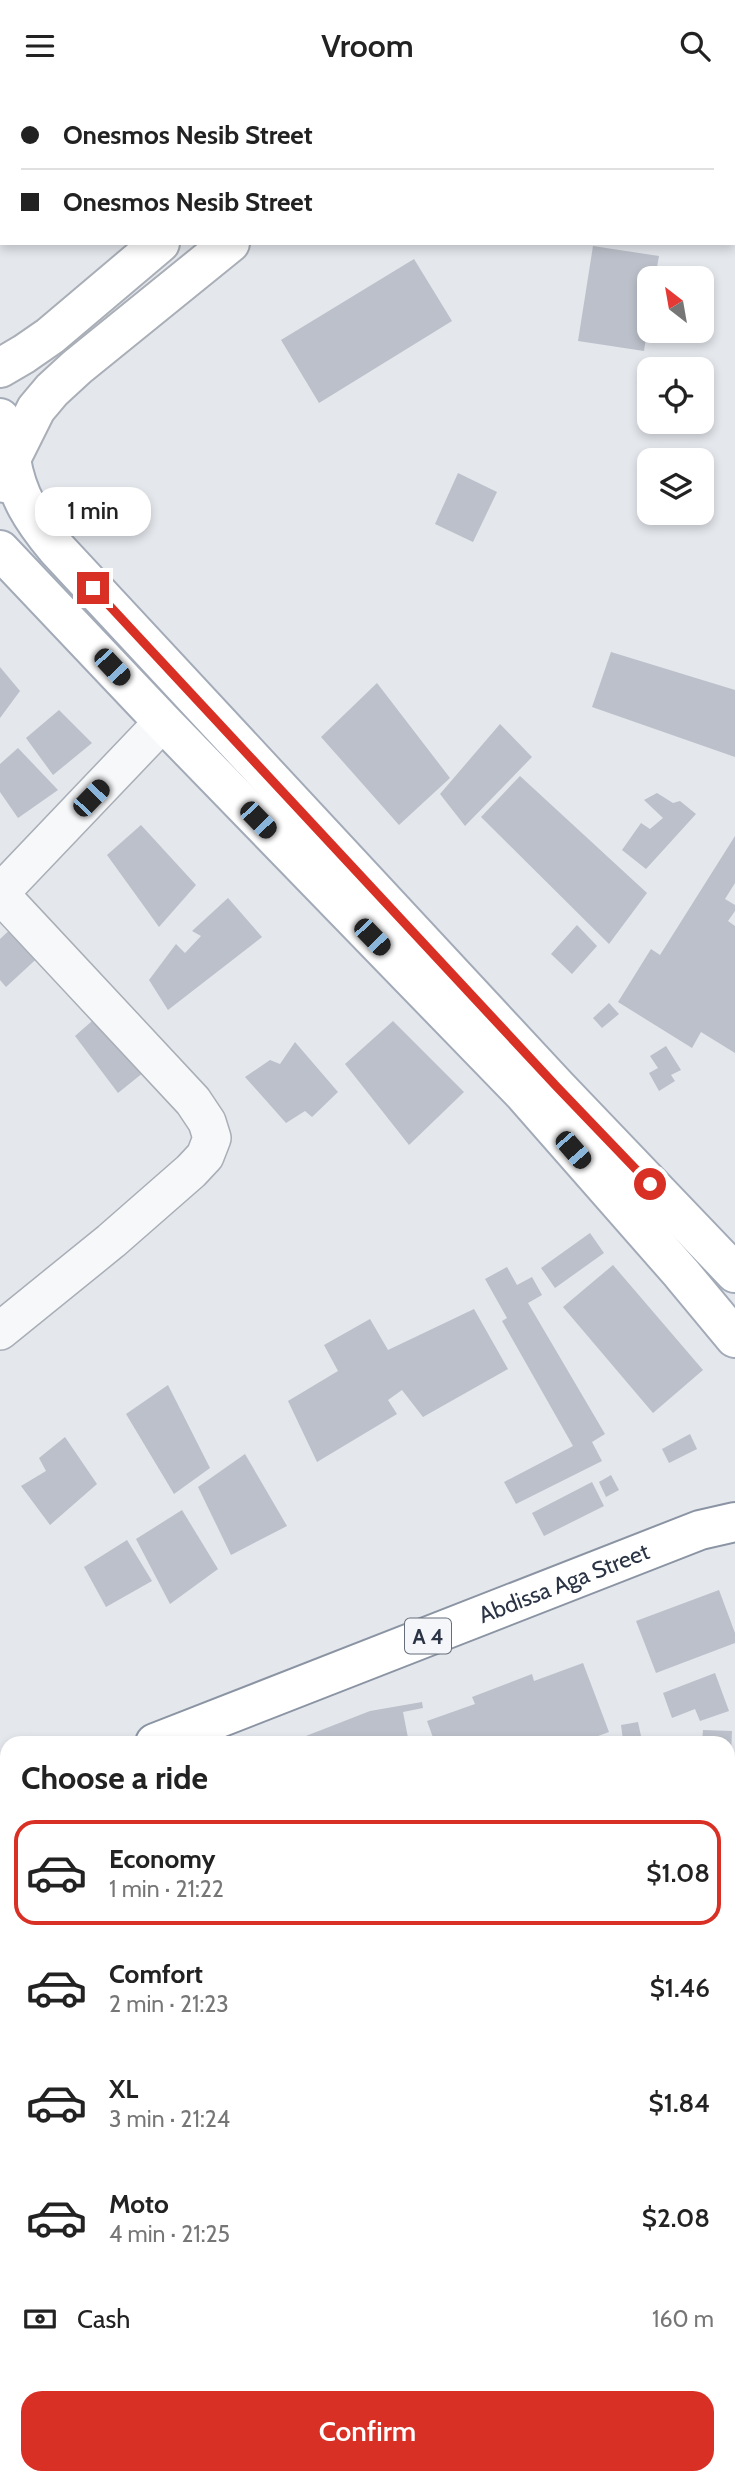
<!DOCTYPE html>
<meta charset="utf-8">
<style>
:root{--surface:#fff;--page:#f6f6f6;--text:#222;--muted:#767676;--line:#e0e0e0;--accent:#d93025}
body{margin:0;font-family:Cabin,sans-serif;background:var(--page);color:var(--text);height:100vh;display:flex;flex-direction:column;font-size:26px;white-space:nowrap}
*{box-sizing:border-box;margin:0}
p{font-size:23px;color:var(--muted)}
.icon{flex:none;width:38px;height:38px;fill:none;stroke:currentColor;stroke-width:2;stroke-linecap:round;stroke-linejoin:round}
.map{position:relative;flex:1;overflow:hidden}
.side{position:absolute;left:0px;top:1645px;width:735px;height:749px;display:flex;flex-direction:column;background:var(--surface);border-radius:21px 21px 0 0;box-shadow:0 4px 10px #0003}
.side>*{flex:none}
.guide{position:absolute;left:0px;top:0px;width:735px;height:154px;box-shadow:0 4px 10px #0003;display:grid;align-content:center;height:154px;padding:0 21px;background:var(--surface)}
.needle{width:46px;rotate:329deg}
.buttons{position:absolute;left:637px;top:175px;display:grid;gap:14px}
.buttons a{display:grid;place-items:center;width:77px;height:77px;border-radius:14px;background:var(--surface);box-shadow:0 4px 10px #0003;font-size:35px}
.end{position:absolute;width:32px;height:32px;margin:-16px;border:9px solid #d93025;background:#fff;box-shadow:0 0 0 4px #fff}
.from{border-radius:50%}
.bubble{position:absolute;height:49px;border-radius:21px;background:var(--surface);box-shadow:0 4px 10px #0003;font-size:23px;font-weight:600;line-height:49px;text-align:center}
.car{position:absolute;width:21px;height:42px;margin:-21px -10px;border-radius:9px;box-shadow:0 0 5px 2px #0007;background:linear-gradient(#222 24%,#8ab4d8 0 40%,#222 0 76%,#8ab4d8 0 86%,#222 0)}
.guide b{display:flex;align-items:center;gap:24px;height:66px;font-size:26px}
.guide b+b{border-top:2px solid var(--line)}
.guide i{width:18px;height:18px;background:var(--text)}
ul{padding:0;list-style:none}
li{display:flex;align-items:center;gap:21px;height:105px;margin:0 14px 10px;padding:0 7px;border:4px solid transparent;border-radius:21px}
li div{flex:1}
li b{display:block;font-size:26px}
li em{font-style:normal;font-weight:600}
li.active{border-color:var(--accent)}
li>.icon{width:63px;height:63px;stroke-width:1.5}
h2{padding:0 21px;font-size:32px;line-height:84px}
.pay{display:flex;align-items:center;gap:18px;height:77px;padding:0 21px;font-size:26px}
.pay p{margin-inline-start:auto}
.action{display:flex;gap:14px;margin-top:auto;padding:14px 21px}
.action a{flex:1;height:80px;border-radius:21px;background:var(--accent);color:#fff;font-size:28px;font-weight:600;line-height:80px;text-align:center}
header{display:flex;justify-content:space-between;align-items:center;height:91px;padding:0 21px;background:var(--surface);font-size:32px;font-weight:600}
.map>svg:first-child{display:block}
.building{fill:#bbc0ca}
.lines{fill:none;stroke-linecap:round;stroke-linejoin:round}
.street-casing{stroke:#a9aeb7;stroke-width:40}
.secondary-casing{stroke:#a9aeb7;stroke-width:42}
.primary-casing{stroke:#a3abb8;stroke-width:42}
.highway-casing{stroke:#8b94a3;stroke-width:42}
.street{stroke:#f7f8fa;stroke-width:37}
.secondary{stroke:#fff;stroke-width:38}
.primary{stroke:#fff;stroke-width:38}
.highway{stroke:#fff;stroke-width:38}
.route{stroke:#d93025;stroke-width:9}
.labels{text-anchor:middle;dominant-baseline:central;stroke-width:7;stroke-linejoin:round;paint-order:stroke}
.shield{fill:#f4f6f9;stroke:#676e7b;stroke-width:2}
.shield-label{font-size:21px;font-weight:bold;fill:#2b3445}
.street-label{font-size:23px;fill:#2b3445;stroke:#f4f6f9}
</style>
<header><svg class="icon" aria-label="menu" viewBox="0 0 24 24"><path d="M4 6h16M4 12h16M4 18h16"/></svg>Vroom<svg class="icon" aria-label="search" viewBox="0 0 24 24"><circle cx="10" cy="10" r="6"/><path d="M15 15l6 6"/></svg></header>
<div class="map">
<svg width="735" height="2394" viewBox="0 0 735 2394">
<rect width="100%" height="100%" fill="#e4e7ec"/>
<g class="building">
<path d="M593,155l66,10 -4,22h-6v39l-5,34 -66,-10z"/>
<path d="M414,168l38,62 -133,82 -38,-63z"/>
<path d="M458,382l39,19 -24,50 -38,-18z"/>
<path d="M611,561l124,38v67l-143,-50z"/>
<path d="M0,576l20,24 -20,27z"/>
<path d="M377,592l73,95 -51,47 -78,-88z"/>
<path d="M59,619l33,33 -39,32 -27,-37z"/>
<path d="M500,633l32,33 -67,69 -25,-32z"/>
<path d="M18,657l40,42 -40,28 -18,-26v-28z"/>
<path d="M520,685l127,117 -38,51 -128,-127z"/>
<path d="M657,702l16,10 7,-2 16,13 -50,55 -24,-19 19,-27 9,6 13,-11 -19,-18z"/>
<path d="M141,734l55,60 -37,42 -52,-72z"/>
<path d="M735,745v47l-10,16 10,6v6l-7,10 7,5v127l-34,-21 -9,16 -74,-46 33,-53 9,6z"/>
<path d="M228,807l34,39 -94,73 -19,-30 27,-36 9,9 16,-17 -9,-5z"/>
<path d="M16,833l29,27 -39,36 -6,-7v-41z"/>
<path d="M577,834l20,21 -25,28 -21,-20z"/>
<path d="M609,912l10,11 -17,14 -9,-10z"/>
<path d="M100,923l49,54 -31,25 -43,-57z"/>
<path d="M393,930l71,71 -55,53 -64,-81z"/>
<path d="M295,951l43,50 -26,25 -7,-6 -19,12 -41,-46 25,-17 10,4z"/>
<path d="M666,955l15,24 -10,5 4,6 -16,10 -10,-18 9,-5 -8,-12z"/>
<path d="M590,1142l14,20 -49,35 -14,-20z"/>
<path d="M613,1174l90,105 -50,43 -90,-106z"/>
<path d="M507,1176l10,18 15,-8 10,18 -14,8 77,131 -13,8 10,19 -86,43 -12,-22 69,-36 -71,-125 5,-3 -22,-39z"/>
<path d="M474,1218l34,60 -85,48 -21,-27 -14,10 9,14 -80,48 -29,-61 50,-30 -14,-26 46,-26 18,31z"/>
<path d="M168,1294l42,83 -36,26 -48,-80z"/>
<path d="M690,1343l7,15 -28,14 -7,-14z"/>
<path d="M65,1346l32,47 -47,41 -29,-39 25,-15 -7,-13z"/>
<path d="M245,1363l42,72 -56,29 -33,-68z"/>
<path d="M611,1384l8,15 -13,7 -7,-15z"/>
<path d="M592,1391l12,24 -60,30 -12,-23z"/>
<path d="M182,1419l36,59 -48,35 -34,-65z"/>
<path d="M127,1449l25,41 -46,26 -22,-40z"/>
<path d="M719,1499l16,43v10l-79,30 -20,-52z"/>
<path d="M583,1572l26,69 -30,11h-144l-8,-22 48,-17 -3,-7 60,-23 2,7z"/>
<path d="M715,1582l14,38 -29,10 -5,-12 -23,9 -9,-25z"/>
<path d="M422,1611l1,6 -20,4 6,31h-121l82,-32z"/>
<path d="M638,1631l3,14 -18,4 -2,-15z"/>
<path d="M703,1639l29,1 -1,22h-3v-10h-26z"/>
<path d="M679,1646v6h-19v-4z"/>
<path d="M7,1760v49l-7,2v-49z"/>
<path d="M728,1795l7,1v63l-7,-1z"/>
<rect x="728" y="1893" width="7" height="69"/>
<path d="M728,1970h7v104l-7,-5v-12l6,-9h-6z"/>
<path d="M6,2155l1,75 -7,1v-75z"/>
<path d="M728,2215l7,10v6l-7,5z"/>
<path d="M52,2387h29l3,7h-44z"/>
<path d="M88,2387h91l3,7h-91z"/>
<path d="M209,2387h31l4,7h-49z"/>
<path d="M351,2387h66l5,7h-67z"/>
<path d="M655,2387h47l4,4 -3,3h-55z"/>
</g>
<g class="lines">
<defs>
<g id="street">
<path d="M228,0l6,2"/>
<path d="M0,802l163,-171"/>
<path d="M0,803l193,207 14,21 5,16 -7,18 -14,15 -80,70 -111,90"/>
<path d="M728,1782h7"/>
<path d="M0,1859l7,-1"/>
<path d="M0,2070l7,2"/>
<path d="M728,2174l7,10"/>
<path d="M728,2316h7"/>
<path d="M288,2387l3,7"/>
<path d="M555,2394l7,-7"/>
</g>
<g id="secondary">
<path d="M364,2l3,-2"/>
<path d="M449,2l3,-2"/>
<path d="M0,277l24,-14 26,-18 110,-93"/>
<path d="M11,368l25,-50 16,-19 25,-23 153,-124"/>
</g>
<g id="primary">
<path d="M0,327c12,21 14,43 4,65"/>
<path d="M11,368c6,37 21,60 45,89l501,539 178,186"/>
<path d="M0,459l163,172 360,371 158,180 54,65"/>
</g>
<g id="highway">
<path id="s1" d="M155,1652l545,-213 35,-8"/>
<path d="M0,1713l7,-3"/>
</g>
</defs>
<use href="#street" class="street-casing"/>
<use href="#secondary" class="secondary-casing"/>
<use href="#primary" class="primary-casing"/>
<use href="#highway" class="highway-casing"/>
<use href="#street" class="street"/>
<use href="#secondary" class="secondary"/>
<use href="#primary" class="primary"/>
<use href="#highway" class="highway"/>
</g>
<g class="lines">
<path class="route" d="M93,497l464,499 93,97"/>
</g>
<g class="labels">
<rect class="shield" x="405" y="1527.5" width="46" height="35" rx="5"/>
<g class="shield-label">
<text x="428" y="1545">A 4</text>
</g>
<g class="street-label">
<text stroke="none"><textPath href="#s1" startOffset="439">Abdissa Aga Street</textPath></text>
</g>
</g>
</svg>
<div class="buttons">
<a><svg class="needle" viewBox="-14 -14 28 28"><path d="M0-13l5 13h-10z" fill="#e53935"/><path d="M0 13l5-13h-10z" fill="#767676"/></svg></a>
<a><svg class="icon" aria-label="locate" viewBox="0 0 24 24"><circle cx="12" cy="12" r="6"/><path d="M12 2v4M12 18v4M2 12h4M18 12h4"/></svg></a>
<a><svg class="icon" aria-label="layers" viewBox="0 0 24 24"><path d="M12 4l9 5-9 5-9-5zM3 14l9 5 9-5"/></svg></a>
</div>
<i class="end from" style="left:650px;top:1093px"></i>
<i class="end" style="left:93px;top:497px"></i>
<div class="bubble" style="left:35px;top:396px;width:116px">1 min</div>
<i class="car" style="left:112px;top:576px;rotate:137deg"></i>
<i class="car" style="left:91px;top:707px;rotate:44deg"></i>
<i class="car" style="left:258px;top:729px;rotate:136deg"></i>
<i class="car" style="left:372px;top:846px;rotate:136deg"></i>
<i class="car" style="left:573px;top:1059px;rotate:139deg"></i>
<div class="guide">
<b><i class="from"></i>Onesmos Nesib Street</b>
<b><i></i>Onesmos Nesib Street</b>
</div>
<section class="side">
<h2>Choose a ride</h2>
<ul>
<li class="active"><svg class="icon" aria-label="car" viewBox="0 0 24 24"><path d="M5 17H2v-5l4-1 3-4h7l3 4 3 1v5h-3M9 17h6M6 11h13"/><circle cx="7" cy="17" r="2"/><circle cx="17" cy="17" r="2"/></svg><div><b>Economy</b><p>1 min · 21:22</p></div><em>$1.08</em></li>
<li><svg class="icon" aria-label="car" viewBox="0 0 24 24"><path d="M5 17H2v-5l4-1 3-4h7l3 4 3 1v5h-3M9 17h6M6 11h13"/><circle cx="7" cy="17" r="2"/><circle cx="17" cy="17" r="2"/></svg><div><b>Comfort</b><p>2 min · 21:23</p></div><em>$1.46</em></li>
<li><svg class="icon" aria-label="car" viewBox="0 0 24 24"><path d="M5 17H2v-5l4-1 3-4h7l3 4 3 1v5h-3M9 17h6M6 11h13"/><circle cx="7" cy="17" r="2"/><circle cx="17" cy="17" r="2"/></svg><div><b>XL</b><p>3 min · 21:24</p></div><em>$1.84</em></li>
<li><svg class="icon" aria-label="car" viewBox="0 0 24 24"><path d="M5 17H2v-5l4-1 3-4h7l3 4 3 1v5h-3M9 17h6M6 11h13"/><circle cx="7" cy="17" r="2"/><circle cx="17" cy="17" r="2"/></svg><div><b>Moto</b><p>4 min · 21:25</p></div><em>$2.08</em></li>
</ul>
<div class="pay"><svg class="icon" aria-label="cash" viewBox="0 0 24 24"><path d="M3 7h18v10H3z"/><circle cx="12" cy="12" r="2"/></svg>Cash<p>160 m</p></div>
<div class="action"><a>Confirm</a></div>
</section>
</div>
